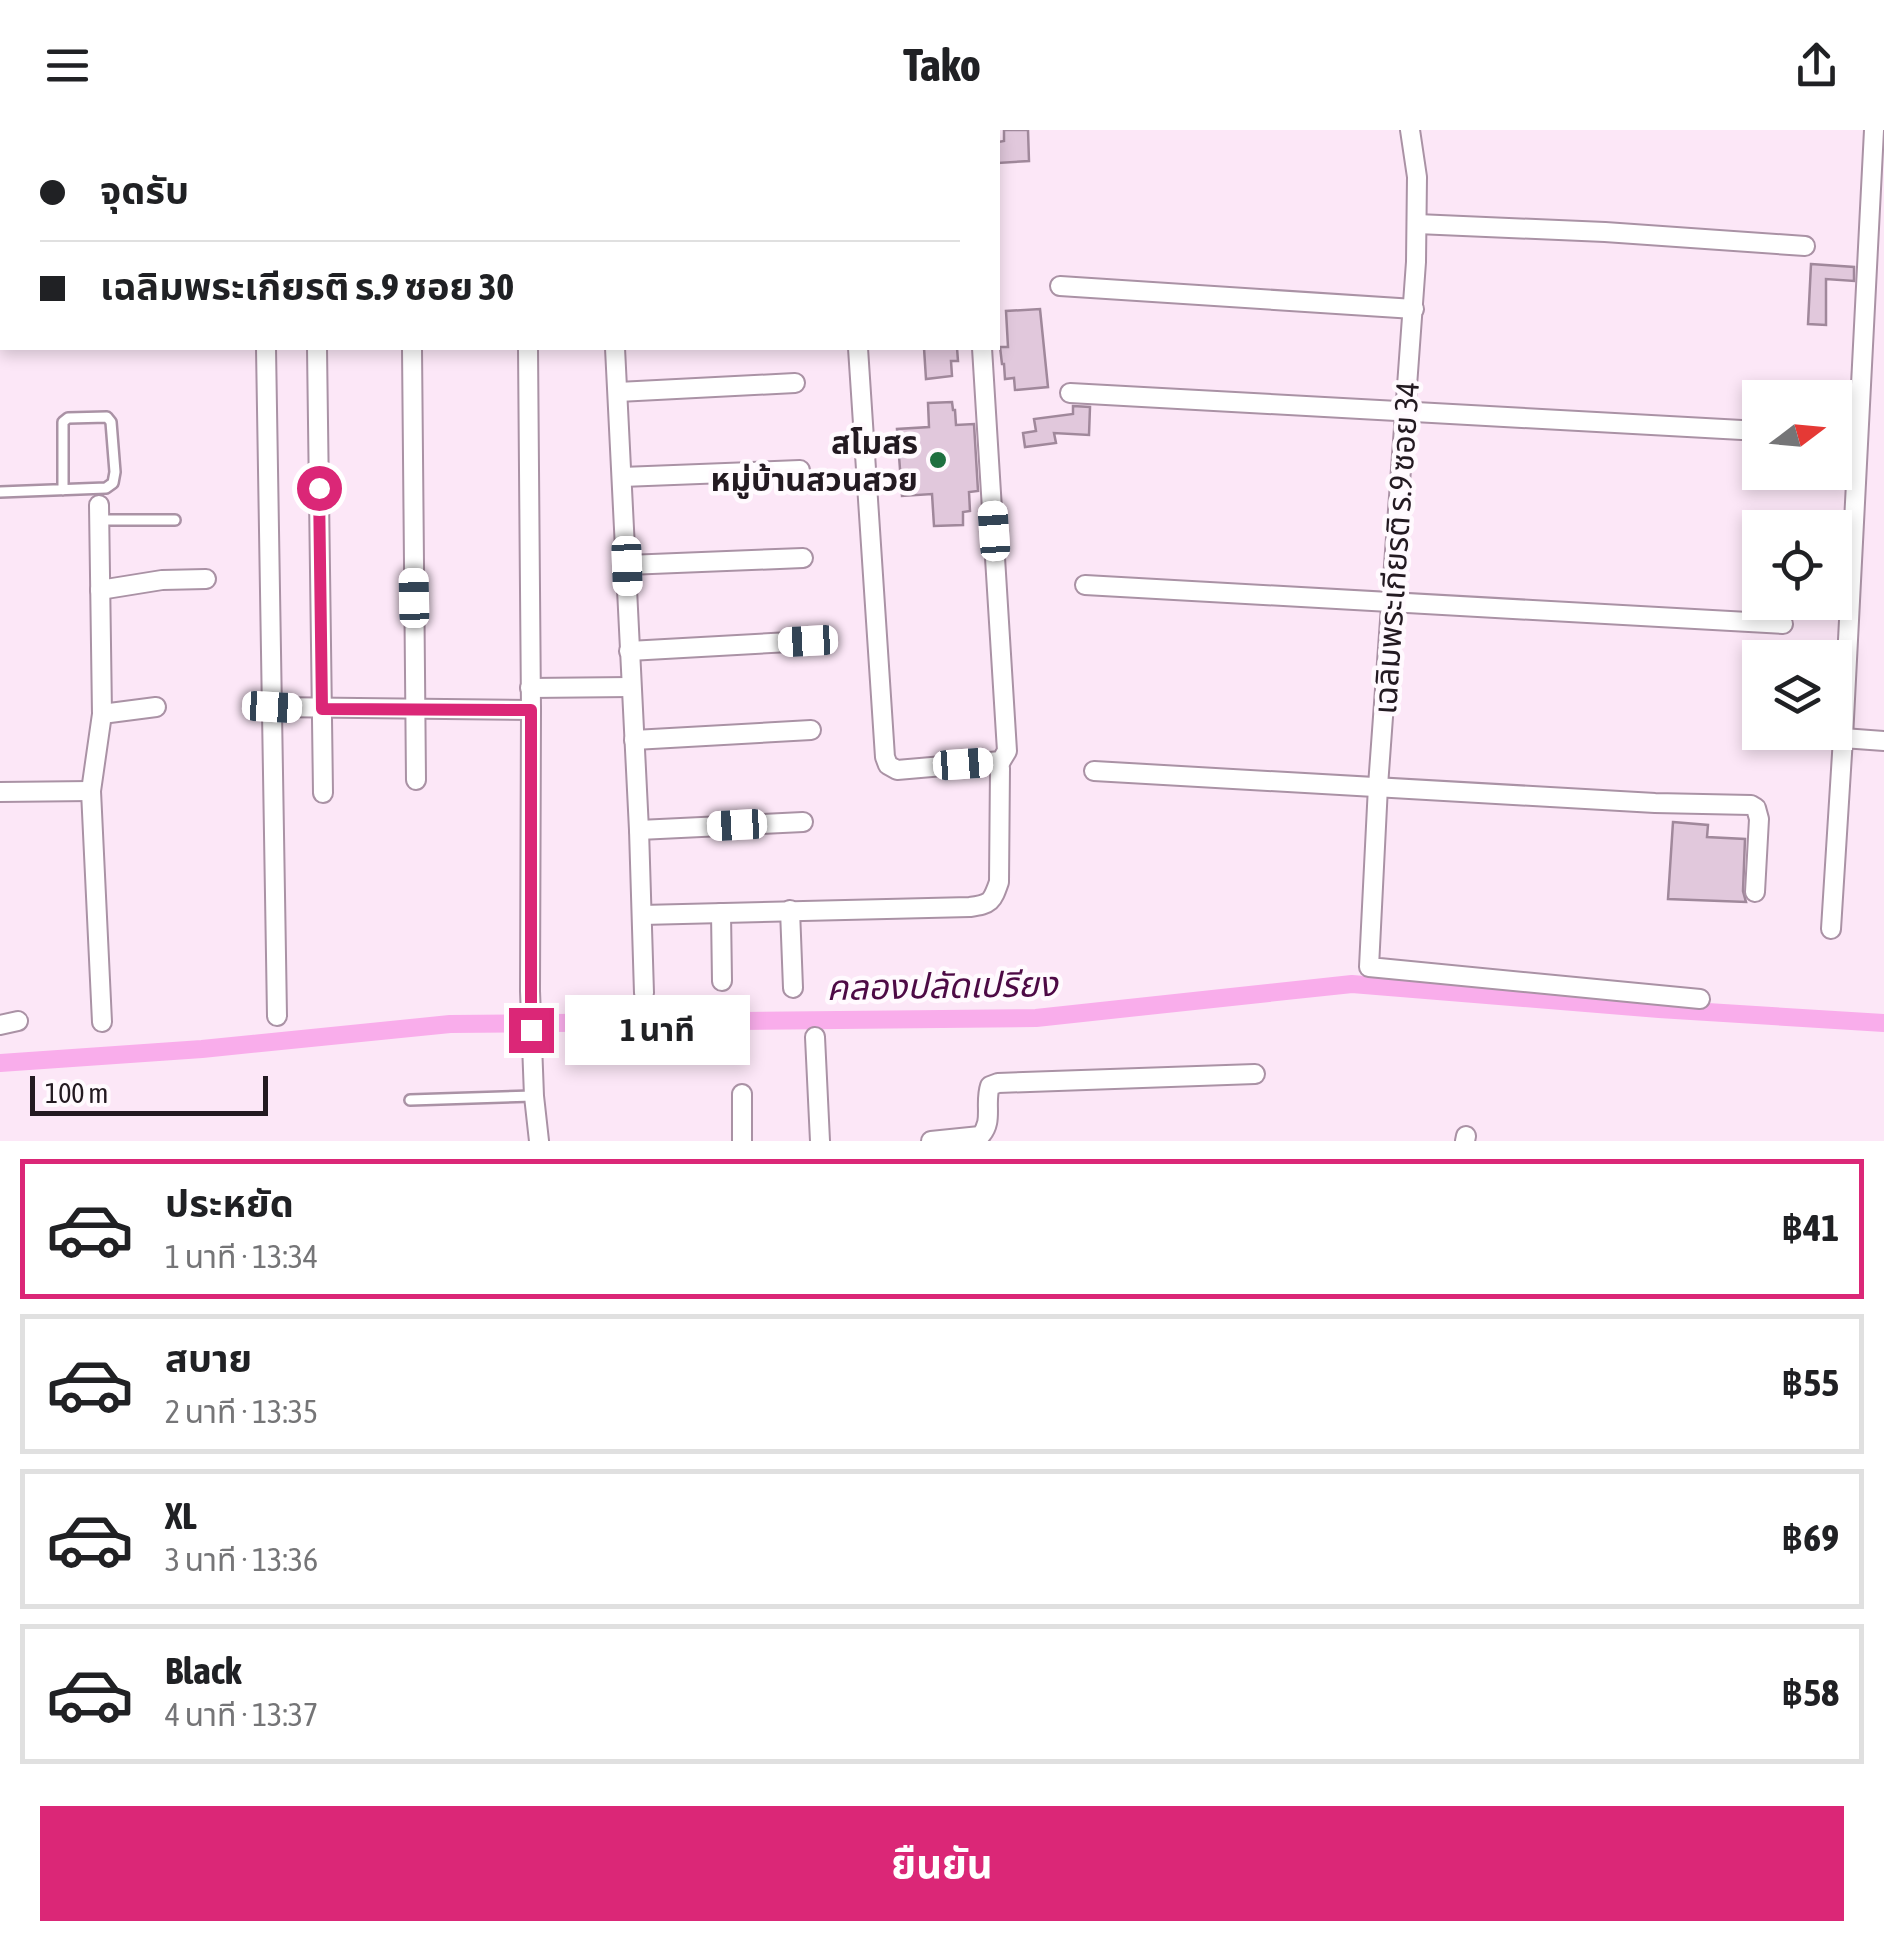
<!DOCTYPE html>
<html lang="th">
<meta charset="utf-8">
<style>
:root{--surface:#fff;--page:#f2f2f2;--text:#202124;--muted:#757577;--line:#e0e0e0;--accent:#db2777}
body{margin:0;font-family:"Asap Condensed","Noto Sans Thai",sans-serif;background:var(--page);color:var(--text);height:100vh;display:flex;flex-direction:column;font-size:38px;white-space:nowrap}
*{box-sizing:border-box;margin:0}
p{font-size:32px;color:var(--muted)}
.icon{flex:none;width:55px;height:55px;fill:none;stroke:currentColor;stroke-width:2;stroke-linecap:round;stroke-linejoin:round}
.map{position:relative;height:1011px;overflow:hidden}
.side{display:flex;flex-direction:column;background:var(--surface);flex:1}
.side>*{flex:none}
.hud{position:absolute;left:0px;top:0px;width:1000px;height:220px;box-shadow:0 5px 15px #0003;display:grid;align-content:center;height:220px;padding:0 40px;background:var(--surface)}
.needle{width:65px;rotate:74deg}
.tools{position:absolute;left:1742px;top:250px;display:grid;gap:20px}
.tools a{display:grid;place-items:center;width:110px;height:110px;border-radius:0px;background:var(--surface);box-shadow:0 5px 15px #0003;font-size:50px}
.scale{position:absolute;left:30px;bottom:25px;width:238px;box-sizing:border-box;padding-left:10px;border:5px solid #231a21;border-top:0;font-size:28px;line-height:35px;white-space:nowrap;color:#231a21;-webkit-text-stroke:8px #fffafe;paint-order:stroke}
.end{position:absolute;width:45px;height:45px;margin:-22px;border:12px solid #db2777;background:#fff;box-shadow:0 0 0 5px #fff}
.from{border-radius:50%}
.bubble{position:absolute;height:70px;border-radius:0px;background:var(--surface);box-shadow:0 5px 15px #0003;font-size:32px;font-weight:700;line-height:70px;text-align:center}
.car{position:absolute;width:30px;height:60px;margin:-30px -15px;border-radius:12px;box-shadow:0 0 8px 2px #0007;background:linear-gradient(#fff 24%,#345 0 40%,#fff 0 76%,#345 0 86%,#fff 0)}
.hud b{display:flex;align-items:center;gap:35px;height:95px;font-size:38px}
.hud b+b{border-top:2px solid var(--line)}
.hud i{width:25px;height:25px;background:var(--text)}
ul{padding:18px 0 0;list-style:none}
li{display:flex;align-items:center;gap:30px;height:140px;margin:0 20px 15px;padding:0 20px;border:5px solid var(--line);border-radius:0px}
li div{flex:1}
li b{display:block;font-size:38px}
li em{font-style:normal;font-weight:700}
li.active{border-color:var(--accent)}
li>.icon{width:90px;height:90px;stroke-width:1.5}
.cta{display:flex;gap:20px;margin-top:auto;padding:20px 40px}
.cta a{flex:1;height:115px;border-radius:0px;background:var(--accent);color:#fff;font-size:40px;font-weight:700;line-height:115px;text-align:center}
header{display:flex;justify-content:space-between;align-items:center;height:130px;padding:0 40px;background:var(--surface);font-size:45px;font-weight:700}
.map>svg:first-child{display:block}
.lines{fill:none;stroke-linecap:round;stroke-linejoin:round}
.canal{stroke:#f9adeb;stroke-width:18}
.building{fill:#e1c8dc;stroke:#a0889b;stroke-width:2.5}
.lane-casing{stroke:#aa92a5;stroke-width:14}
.street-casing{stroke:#aa92a5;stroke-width:22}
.secondary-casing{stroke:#aa92a5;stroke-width:30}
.lane{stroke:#fff;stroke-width:9}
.street{stroke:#fff;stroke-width:18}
.secondary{stroke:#fff;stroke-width:25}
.route{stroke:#db2777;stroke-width:12}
.poi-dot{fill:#1f7040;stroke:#fffafe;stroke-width:4}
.labels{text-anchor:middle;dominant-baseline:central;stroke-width:9;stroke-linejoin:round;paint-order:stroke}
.poi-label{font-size:32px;font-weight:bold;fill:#231a21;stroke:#fffafe;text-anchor:end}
.street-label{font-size:32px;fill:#231a21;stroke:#fffafe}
.water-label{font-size:35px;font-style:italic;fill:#4d0a45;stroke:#fffafe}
</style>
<header><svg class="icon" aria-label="menu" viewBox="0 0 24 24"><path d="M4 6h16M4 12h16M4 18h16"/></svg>Tako<svg class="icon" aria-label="share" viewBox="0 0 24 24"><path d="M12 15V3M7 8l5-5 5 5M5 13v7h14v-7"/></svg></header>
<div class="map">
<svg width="1884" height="1011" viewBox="0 0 1884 1011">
<rect width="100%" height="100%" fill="#fce7f7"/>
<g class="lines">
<path class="canal" d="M0,933l202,-14 248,-25 586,-6 316,-34 307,25 225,14"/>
</g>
<g class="building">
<path d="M1004,0h24l1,31 -31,2v-21l6,-1z"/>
<path d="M1811,134l43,3v14l-28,-2v46l-18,-1z"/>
<path d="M1040,179l8,78 -33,3 -1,-12 -9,1 -1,-15h-2l-2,-17h8l-2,-36z"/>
<path d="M924,218h33l1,13h-7l1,15 -26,3z"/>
<path d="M952,272l1,8h2l1,15 18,-1 4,67 -9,1 1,19 -7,1v13l-29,1 -2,-32 -30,2 -5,-67 32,-2 -1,-24z"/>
<path d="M1073,276l17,1 -1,28 -35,-2 2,10 -31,4 -2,-14 13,-2 -2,-12 39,-5z"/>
<path d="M1673,692l35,3 -1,12 38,2 -2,52 3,11 -78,-3z"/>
</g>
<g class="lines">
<defs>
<g id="lane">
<path d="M351,0l43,2"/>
<path d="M0,362l106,-4 7,-5 2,-11 -4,-50 -4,-5 -39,1 -5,4v68"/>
<path d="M99,390h76"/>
<path d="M410,970l123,-4"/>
</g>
<g id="street">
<path d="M523,0v2"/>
<path d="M715,0l1,2"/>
<path d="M964,0l2,2"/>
<path d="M1410,0l7,47 -1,85 -38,524 -9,181 331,32"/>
<path d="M839,2l39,-2"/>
<path d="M0,68l2,1"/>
<path d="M1417,94l188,8 200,14"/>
<path d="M1060,156l354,23"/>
<path d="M266,218l11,668"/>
<path d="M317,218l6,445"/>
<path d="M412,218l4,432"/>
<path d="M528,218l3,362 -1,281 4,105 5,45"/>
<path d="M615,218l24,482 5,163"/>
<path d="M858,218l27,409 3,8 9,5 104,-9 6,-10 -25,-403"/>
<path d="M618,262l177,-9"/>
<path d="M1070,263l690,38"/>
<path d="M622,347l178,-7"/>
<path d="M99,375l3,209 -11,77 11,231"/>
<path d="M627,435l176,-7"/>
<path d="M1085,455l698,39"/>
<path d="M100,460l62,-10 44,-1"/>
<path d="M629,521l179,-10"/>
<path d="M530,558l101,-1"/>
<path d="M272,577l259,3"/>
<path d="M102,584l54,-7"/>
<path d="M1843,608l41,3"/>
<path d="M634,610l177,-10"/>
<path d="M1094,641l561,32 96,2 5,3 3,11 -4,73"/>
<path d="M0,662l91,-1"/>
<path d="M639,700l164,-8"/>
<path d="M790,780l3,78"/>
<path d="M721,783l1,68"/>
<path d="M642,785l328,-8c21,-3 22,-5 29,-25l1,-114 -4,-6"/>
<path d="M1831,799l12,-191 31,-608"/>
<path d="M0,895l18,-4"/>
<path d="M815,907l5,104"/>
<path d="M742,964v47"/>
<path d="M931,1011l49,-5c14,-14 4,-32 10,-50l8,-3 257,-9"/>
<path d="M1465,1011l1,-5"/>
</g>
<g id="secondary">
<path d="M48,2l1,-2"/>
<path d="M0,97l2,-8"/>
</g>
</defs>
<use href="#lane" class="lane-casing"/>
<use href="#street" class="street-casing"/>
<use href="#secondary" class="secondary-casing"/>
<use href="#lane" class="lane"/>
<use href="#street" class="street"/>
<use href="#secondary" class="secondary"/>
</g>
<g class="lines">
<path class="route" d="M319,358l3,221 209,1v320"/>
</g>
<circle class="poi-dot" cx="938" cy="330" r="10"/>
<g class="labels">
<g class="poi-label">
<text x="918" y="312">สโมสร<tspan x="918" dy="37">หมู่บ้านสวนสวย</tspan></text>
</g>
<g class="street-label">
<text transform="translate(1396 418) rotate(-86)">เฉลิมพระเกียรติ ร.9 ซอย 34</text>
</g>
<g class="water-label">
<text transform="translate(942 855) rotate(-1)">คลองปลัดเปรียง</text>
</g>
</g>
</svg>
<div class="tools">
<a><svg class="needle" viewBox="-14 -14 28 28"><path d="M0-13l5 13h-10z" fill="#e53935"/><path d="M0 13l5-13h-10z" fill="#757577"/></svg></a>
<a><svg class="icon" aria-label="locate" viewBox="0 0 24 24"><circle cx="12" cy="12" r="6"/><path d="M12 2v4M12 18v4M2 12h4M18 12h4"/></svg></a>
<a><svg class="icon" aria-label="layers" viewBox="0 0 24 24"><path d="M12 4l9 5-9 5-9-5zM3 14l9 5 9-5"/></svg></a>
</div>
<div class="scale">100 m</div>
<i class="end from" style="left:319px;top:358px"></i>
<i class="end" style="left:531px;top:900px"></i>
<div class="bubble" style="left:565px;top:865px;width:185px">1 นาที</div>
<i class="car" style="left:994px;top:401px;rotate:356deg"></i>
<i class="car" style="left:627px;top:436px;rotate:178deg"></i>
<i class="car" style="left:414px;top:468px;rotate:359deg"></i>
<i class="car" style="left:808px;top:511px;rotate:267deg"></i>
<i class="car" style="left:272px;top:577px;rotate:93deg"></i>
<i class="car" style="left:963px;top:634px;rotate:86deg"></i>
<i class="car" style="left:737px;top:695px;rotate:267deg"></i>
<div class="hud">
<b><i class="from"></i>จุดรับ</b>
<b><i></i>เฉลิมพระเกียรติ ร.9 ซอย 30</b>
</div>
</div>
<section class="side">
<ul>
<li class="active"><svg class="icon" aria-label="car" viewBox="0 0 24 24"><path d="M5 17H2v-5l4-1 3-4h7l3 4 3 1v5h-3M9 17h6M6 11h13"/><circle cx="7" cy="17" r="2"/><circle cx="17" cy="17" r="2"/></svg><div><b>ประหยัด</b><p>1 นาที · 13:34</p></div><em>฿41</em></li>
<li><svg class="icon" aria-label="car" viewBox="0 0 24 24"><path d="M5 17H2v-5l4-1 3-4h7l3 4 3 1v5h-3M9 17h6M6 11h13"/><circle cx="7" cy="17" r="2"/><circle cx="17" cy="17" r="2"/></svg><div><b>สบาย</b><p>2 นาที · 13:35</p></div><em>฿55</em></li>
<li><svg class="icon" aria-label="car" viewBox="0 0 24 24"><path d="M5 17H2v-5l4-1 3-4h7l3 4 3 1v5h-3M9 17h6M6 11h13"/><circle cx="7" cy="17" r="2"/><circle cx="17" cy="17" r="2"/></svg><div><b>XL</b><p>3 นาที · 13:36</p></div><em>฿69</em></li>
<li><svg class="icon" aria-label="car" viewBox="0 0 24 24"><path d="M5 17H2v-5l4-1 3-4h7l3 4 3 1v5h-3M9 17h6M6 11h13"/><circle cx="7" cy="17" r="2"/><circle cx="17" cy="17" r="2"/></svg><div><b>Black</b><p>4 นาที · 13:37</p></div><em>฿58</em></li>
</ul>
<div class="cta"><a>ยืนยัน</a></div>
</section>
